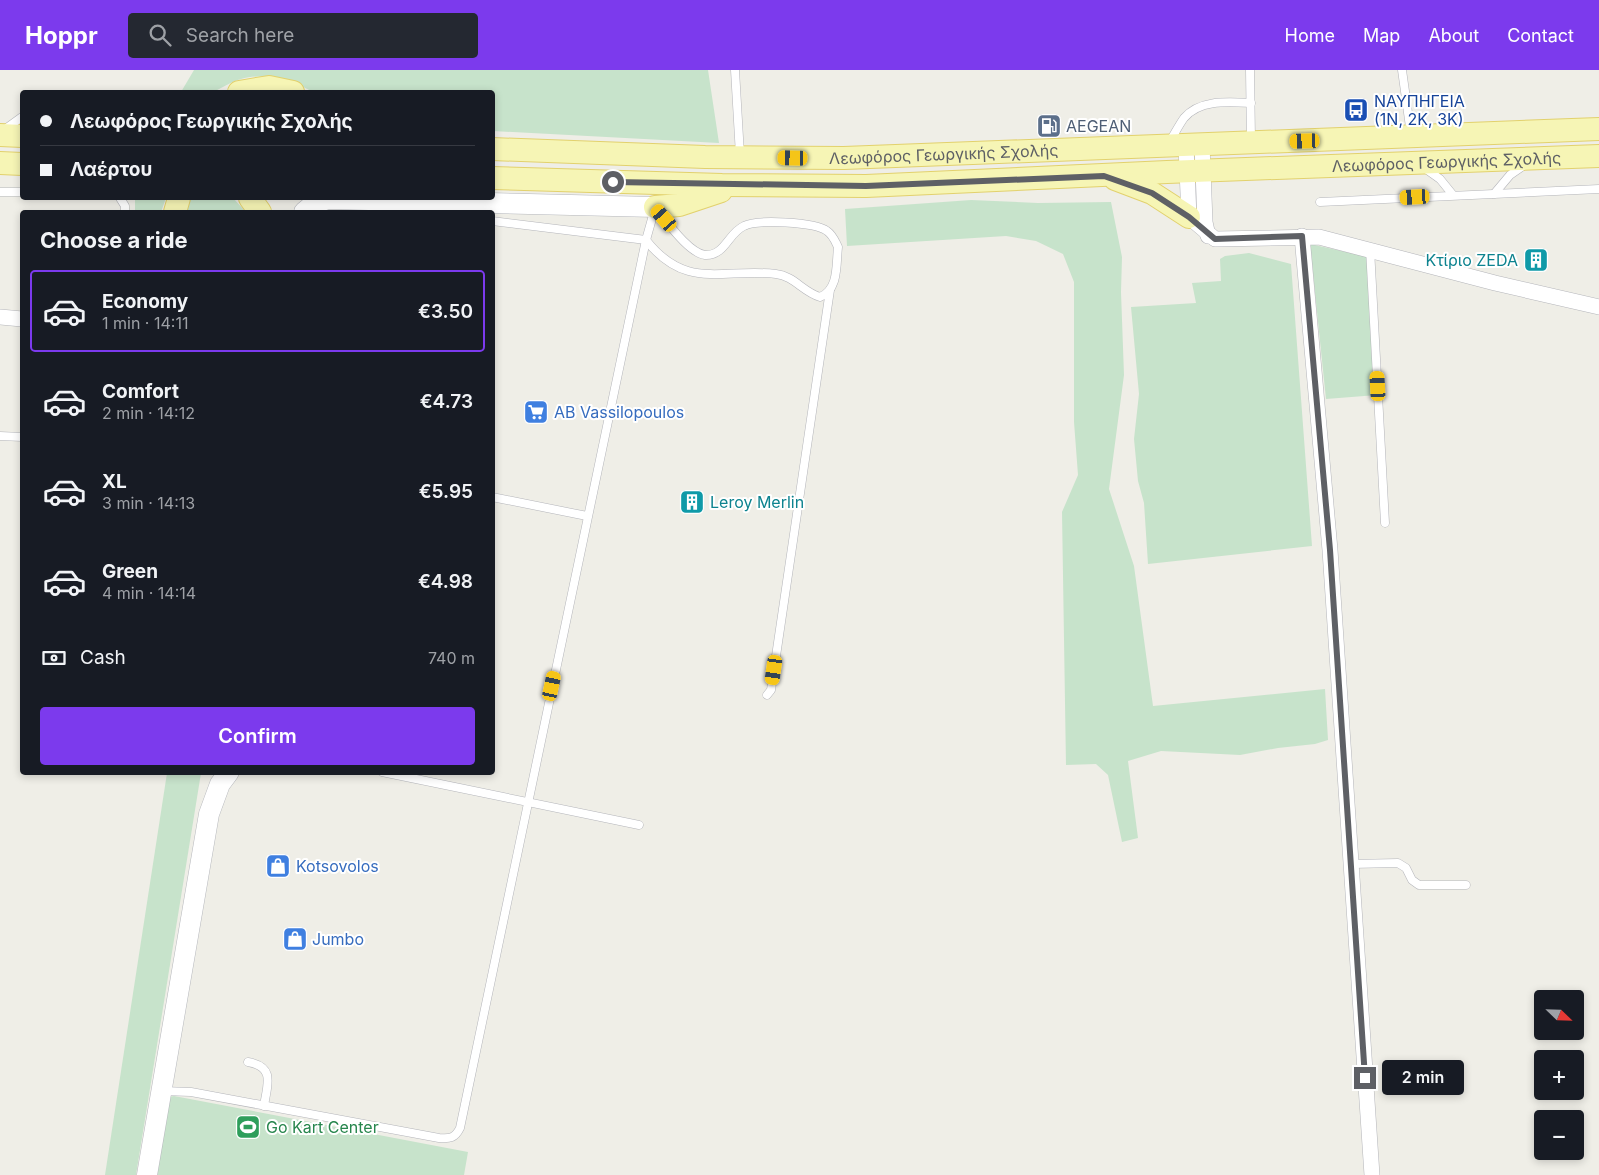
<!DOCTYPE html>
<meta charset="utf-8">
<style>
:root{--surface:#171b24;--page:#242831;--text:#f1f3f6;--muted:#9ea1a6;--line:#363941;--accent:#7c3aed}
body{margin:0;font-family:Inter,sans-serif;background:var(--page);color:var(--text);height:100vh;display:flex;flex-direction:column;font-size:19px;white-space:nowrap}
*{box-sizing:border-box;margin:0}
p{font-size:16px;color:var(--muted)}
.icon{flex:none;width:28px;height:28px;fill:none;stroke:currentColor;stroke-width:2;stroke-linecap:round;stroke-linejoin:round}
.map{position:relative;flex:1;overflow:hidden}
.details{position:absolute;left:20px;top:140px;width:475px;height:565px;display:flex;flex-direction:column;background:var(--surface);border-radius:5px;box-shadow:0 2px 8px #0003}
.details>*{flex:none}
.hud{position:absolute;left:20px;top:20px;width:475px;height:110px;border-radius:5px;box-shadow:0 2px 8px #0003;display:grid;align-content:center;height:110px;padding:0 20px;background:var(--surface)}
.needle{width:32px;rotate:113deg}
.tools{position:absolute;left:1534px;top:920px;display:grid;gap:10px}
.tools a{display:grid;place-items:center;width:50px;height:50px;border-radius:5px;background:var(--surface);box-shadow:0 2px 8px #0003;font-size:25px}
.end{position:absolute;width:22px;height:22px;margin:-11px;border:6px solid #5e6065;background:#fff;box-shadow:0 0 0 2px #fff}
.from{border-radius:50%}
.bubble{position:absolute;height:35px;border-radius:5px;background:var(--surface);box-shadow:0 2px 8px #0003;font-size:16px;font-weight:600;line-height:35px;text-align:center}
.car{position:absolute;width:15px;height:30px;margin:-15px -8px;border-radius:6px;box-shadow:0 0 4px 1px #0007;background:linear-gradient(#f5c518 24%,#345 0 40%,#f5c518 0 76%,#345 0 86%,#f5c518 0)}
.hud b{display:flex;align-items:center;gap:18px;height:48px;font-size:19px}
.hud b+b{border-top:1px solid var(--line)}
.hud i{width:12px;height:12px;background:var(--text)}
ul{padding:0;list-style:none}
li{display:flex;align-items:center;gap:15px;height:82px;margin:0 10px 8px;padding:0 10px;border:2px solid transparent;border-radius:5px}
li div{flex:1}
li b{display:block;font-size:19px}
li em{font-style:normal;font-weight:600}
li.selected{border-color:var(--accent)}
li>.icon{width:45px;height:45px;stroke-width:1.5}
h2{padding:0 20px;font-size:22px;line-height:60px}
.pay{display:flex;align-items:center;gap:12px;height:55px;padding:0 20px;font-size:19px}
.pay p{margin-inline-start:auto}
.button{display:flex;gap:10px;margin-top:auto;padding:10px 20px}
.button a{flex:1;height:58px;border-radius:5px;background:var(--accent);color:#fff;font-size:20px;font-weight:600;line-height:58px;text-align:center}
header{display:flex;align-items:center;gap:30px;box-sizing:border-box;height:70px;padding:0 25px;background:var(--accent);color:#fff}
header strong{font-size:24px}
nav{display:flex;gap:28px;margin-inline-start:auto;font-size:18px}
.search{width:350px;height:45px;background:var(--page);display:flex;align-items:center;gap:12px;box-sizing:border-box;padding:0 18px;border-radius:5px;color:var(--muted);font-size:19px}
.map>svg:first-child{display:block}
.green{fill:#c7e3cb}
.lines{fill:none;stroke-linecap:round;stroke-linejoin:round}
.lane-casing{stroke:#b4b5ba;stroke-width:9}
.street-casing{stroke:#b4b5ba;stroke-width:16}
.secondary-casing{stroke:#b5b7bc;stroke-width:21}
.primary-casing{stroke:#e2d16d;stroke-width:24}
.lane{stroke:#fff;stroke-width:8}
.street{stroke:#fff;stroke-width:15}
.secondary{stroke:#fff;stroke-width:20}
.primary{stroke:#f6f5b5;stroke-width:22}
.route{stroke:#5e6065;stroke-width:6}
.labels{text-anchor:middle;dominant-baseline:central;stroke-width:4;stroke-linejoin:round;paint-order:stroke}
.transit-label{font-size:16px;fill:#164399;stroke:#fff;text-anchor:start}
.service-label{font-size:16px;fill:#4e5e75;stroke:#fff;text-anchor:start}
.street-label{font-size:16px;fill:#5e6065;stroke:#fff}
.culture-label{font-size:16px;fill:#0d838f;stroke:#fff;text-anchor:end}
.shop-label{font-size:16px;fill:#366cbe;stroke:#fff;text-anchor:start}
.leisure-label{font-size:16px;fill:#27864d;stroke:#fff;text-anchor:start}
</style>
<header>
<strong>Hoppr</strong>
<div class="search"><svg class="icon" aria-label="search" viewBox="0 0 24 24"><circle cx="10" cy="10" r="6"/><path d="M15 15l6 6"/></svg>Search here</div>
<nav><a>Home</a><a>Map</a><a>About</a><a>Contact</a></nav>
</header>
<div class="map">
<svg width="1599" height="1105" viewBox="0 0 1599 1105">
<rect width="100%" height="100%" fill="#efeee7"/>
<g class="green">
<path d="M194,0h514l11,73 -226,-12 -1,-39h-179c-20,-12 -48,-20 -72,-13 -11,3 -19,9 -28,13 -8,3 -23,0 -32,0z"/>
<path d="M135,128h31l-5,14h-26z"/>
<path d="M186,128h47l13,14h-65z"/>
<path d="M971,130l67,3 73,-1 11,55 -1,35 3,83 -15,114 25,77 19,140 172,-17 3,51 -13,4 -37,4 -38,7 -79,-4 -33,10 10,77 -16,4 -14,-67 -12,-11 -30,1 -4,-253 16,-37 -4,-53v-140l-11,-28 -27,-13 -30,-5 -159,10 -2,-37z"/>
<path d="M1310,174l59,13 8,138 -51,4z"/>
<path d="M1249,183l42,11 21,282 -164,18 -4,-61 -6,-22 -4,-42 5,-45 -8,-87 65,-4 -4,-20 29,-2 -1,-22 5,-3z"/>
<path d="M167,703h34l-65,402h-31z"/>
<path d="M174,1026l294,56 -4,23h-311l16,-78z"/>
</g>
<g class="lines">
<defs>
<g id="lane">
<path d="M735,0l5,85"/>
<path d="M1250,0l1,70"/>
<path d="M1402,0l9,64"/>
<path d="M4,60l18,-13"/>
<path d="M1170,71c5,-8 9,-16 14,-23 16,-19 45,-16 67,-15"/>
<path d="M1426,99l14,10 13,16"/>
<path d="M0,122h22"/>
<path d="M1494,124l16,-19 13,-9"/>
<path d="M120,128l5,8v6"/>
<path d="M1320,132l279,-13"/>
<path d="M492,151l154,19c40,51 76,28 130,34 18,2 27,18 44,23 19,-7 16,-33 18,-50 -3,-6 -5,-12 -11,-16 -12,-9 -70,-12 -83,-5 -16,7 -19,30 -39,29 -16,-2 -37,-32 -47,-44"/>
<path d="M1370,179l15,274"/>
<path d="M0,366l22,1"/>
<path d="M492,427l95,19"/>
<path d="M767,625l4,-5 59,-400"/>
<path d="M382,702l257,53"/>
<path d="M1351,794l47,-1 8,5 6,12 7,5h47"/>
<path d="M248,992c28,5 19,23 16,44"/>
<path d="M162,1021l29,1 248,46c11,1 16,0 21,-10l186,-888 9,-32"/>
</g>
<g id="street">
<path d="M1202,75l3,77 3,14"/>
<path d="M1186,76l3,71 26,22 104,-2 176,46 104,24"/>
<path d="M1302,166l28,314 42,625"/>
<path d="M0,247l22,2"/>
</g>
<g id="secondary">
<path d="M304,142l11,-9 14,-4 326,8"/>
<path d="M147,1105l62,-361 11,-30 9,-12"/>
</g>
<g id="primary">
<path d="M239,22l30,-5 24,5"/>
<path d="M0,65l22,1"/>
<path id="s1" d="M492,79l213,8 139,1 755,-29"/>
<path d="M0,93l22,1"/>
<path id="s2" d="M492,108l230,7 144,1 301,-14 432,-16"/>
<path d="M1115,109l37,14 37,24"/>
<path d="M250,128l10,14"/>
<path d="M655,137l24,-2 42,-14"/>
<path d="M175,142l4,-14"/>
</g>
</defs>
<use href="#lane" class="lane-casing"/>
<use href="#street" class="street-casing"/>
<use href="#secondary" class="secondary-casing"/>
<use href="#primary" class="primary-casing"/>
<use href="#lane" class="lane"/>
<use href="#street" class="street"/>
<use href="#secondary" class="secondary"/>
<use href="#primary" class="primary"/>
</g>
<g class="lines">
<path class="route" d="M613,112l253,4 238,-10 48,17 37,24 26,22 87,-3 28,314 35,528"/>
</g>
<defs>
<symbol id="bus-square" viewBox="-11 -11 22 22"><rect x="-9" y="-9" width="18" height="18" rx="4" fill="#1a4fb4" stroke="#fff"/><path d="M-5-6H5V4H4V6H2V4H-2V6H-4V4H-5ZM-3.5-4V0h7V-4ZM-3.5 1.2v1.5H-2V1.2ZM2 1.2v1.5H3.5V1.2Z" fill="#fff"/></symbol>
<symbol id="fuel-square" viewBox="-11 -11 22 22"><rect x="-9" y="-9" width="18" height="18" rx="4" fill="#5c6f8a" stroke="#fff"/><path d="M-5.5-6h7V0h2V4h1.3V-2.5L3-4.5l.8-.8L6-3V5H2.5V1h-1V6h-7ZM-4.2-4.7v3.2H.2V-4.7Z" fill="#fff"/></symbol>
<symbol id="building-square" viewBox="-11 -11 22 22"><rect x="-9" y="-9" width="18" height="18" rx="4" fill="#0f9aa8" stroke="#fff"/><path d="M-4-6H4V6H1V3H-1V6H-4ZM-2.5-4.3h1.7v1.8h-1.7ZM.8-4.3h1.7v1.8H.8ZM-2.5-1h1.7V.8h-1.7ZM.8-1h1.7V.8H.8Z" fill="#fff"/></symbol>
<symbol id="supermarket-square" viewBox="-11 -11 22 22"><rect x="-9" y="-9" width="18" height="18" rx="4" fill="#3f7fe0" stroke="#fff"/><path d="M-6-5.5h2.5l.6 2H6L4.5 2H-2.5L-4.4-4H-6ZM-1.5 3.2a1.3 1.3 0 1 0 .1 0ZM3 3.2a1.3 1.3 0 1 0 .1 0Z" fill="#fff"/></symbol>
<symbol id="shop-square" viewBox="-11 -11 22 22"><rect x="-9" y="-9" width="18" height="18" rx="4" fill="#3f7fe0" stroke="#fff"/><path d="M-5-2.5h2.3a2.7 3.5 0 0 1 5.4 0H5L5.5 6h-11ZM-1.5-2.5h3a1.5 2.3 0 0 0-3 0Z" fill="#fff"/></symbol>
<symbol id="stadium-square" viewBox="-11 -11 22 22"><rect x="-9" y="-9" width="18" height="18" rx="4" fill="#2e9e5b" stroke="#fff"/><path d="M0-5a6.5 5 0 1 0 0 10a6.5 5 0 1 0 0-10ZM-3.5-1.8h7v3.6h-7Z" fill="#fff"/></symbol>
</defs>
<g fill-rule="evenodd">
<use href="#bus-square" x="1342" y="26" width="28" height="28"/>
<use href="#fuel-square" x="1035" y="42" width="28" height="28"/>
<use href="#building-square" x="1522" y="176" width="28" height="28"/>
<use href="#supermarket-square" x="522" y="328" width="28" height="28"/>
<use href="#building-square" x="678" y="418" width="28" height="28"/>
<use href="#shop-square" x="264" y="782" width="28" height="28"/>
<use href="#shop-square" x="281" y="855" width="28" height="28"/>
<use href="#stadium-square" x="234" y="1043" width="28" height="28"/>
</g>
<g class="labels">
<g class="transit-label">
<text x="1374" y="31">ΝΑΥΠΗΓΕΙΑ<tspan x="1374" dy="18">(1Ν, 2Κ, 3Κ)</tspan></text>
</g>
<g class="service-label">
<text x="1066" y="56">AEGEAN</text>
</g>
<g class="street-label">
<text stroke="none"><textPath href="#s1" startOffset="452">Λεωφόρος Γεωργικής Σχολής</textPath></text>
<text stroke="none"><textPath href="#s2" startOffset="955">Λεωφόρος Γεωργικής Σχολής</textPath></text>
</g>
<g class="culture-label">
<text x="1518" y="190">Κτίριο ZEDA</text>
<text x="710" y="432" text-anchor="start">Leroy Merlin</text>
</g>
<g class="shop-label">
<text x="554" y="342">AB Vassilopoulos</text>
<text x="296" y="796">Kotsovolos</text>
<text x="312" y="869">Jumbo</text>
</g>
<g class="leisure-label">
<text x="266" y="1057">Go Kart Center</text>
</g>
</g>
</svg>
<div class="tools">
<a><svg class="needle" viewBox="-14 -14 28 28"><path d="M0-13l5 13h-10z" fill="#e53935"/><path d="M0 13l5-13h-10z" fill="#9ea1a6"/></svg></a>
<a>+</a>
<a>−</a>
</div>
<i class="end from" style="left:613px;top:112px"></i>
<i class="end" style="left:1365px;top:1008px"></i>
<div class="bubble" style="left:1382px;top:990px;width:82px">2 min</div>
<i class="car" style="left:1305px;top:71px;rotate:268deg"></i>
<i class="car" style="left:793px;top:88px;rotate:271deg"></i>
<i class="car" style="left:1415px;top:127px;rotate:267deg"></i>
<i class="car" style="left:664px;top:148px;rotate:319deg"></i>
<i class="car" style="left:1378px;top:316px;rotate:357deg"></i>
<i class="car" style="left:774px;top:600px;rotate:188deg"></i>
<i class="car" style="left:552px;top:616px;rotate:12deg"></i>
<div class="hud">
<b><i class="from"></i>Λεωφόρος Γεωργικής Σχολής</b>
<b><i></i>Λαέρτου</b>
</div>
<section class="details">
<h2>Choose a ride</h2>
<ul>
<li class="selected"><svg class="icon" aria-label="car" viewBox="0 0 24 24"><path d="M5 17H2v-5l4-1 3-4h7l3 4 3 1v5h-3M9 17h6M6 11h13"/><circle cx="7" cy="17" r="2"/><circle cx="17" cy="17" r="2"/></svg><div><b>Economy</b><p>1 min · 14:11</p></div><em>€3.50</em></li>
<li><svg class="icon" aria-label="car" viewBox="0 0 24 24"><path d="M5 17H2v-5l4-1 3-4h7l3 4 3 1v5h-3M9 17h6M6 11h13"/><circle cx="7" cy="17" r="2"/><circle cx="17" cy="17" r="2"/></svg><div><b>Comfort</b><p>2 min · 14:12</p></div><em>€4.73</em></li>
<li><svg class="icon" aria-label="car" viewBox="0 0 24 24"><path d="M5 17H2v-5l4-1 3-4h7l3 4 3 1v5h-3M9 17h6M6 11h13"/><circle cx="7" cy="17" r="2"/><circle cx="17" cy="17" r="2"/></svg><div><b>XL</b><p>3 min · 14:13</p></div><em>€5.95</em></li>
<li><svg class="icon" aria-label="car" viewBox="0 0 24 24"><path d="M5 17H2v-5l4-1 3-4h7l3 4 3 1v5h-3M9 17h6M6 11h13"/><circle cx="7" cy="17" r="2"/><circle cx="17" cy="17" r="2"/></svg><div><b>Green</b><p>4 min · 14:14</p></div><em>€4.98</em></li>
</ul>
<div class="pay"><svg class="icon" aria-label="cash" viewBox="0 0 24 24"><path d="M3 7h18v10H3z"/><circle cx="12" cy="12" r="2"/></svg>Cash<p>740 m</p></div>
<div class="button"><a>Confirm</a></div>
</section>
</div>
